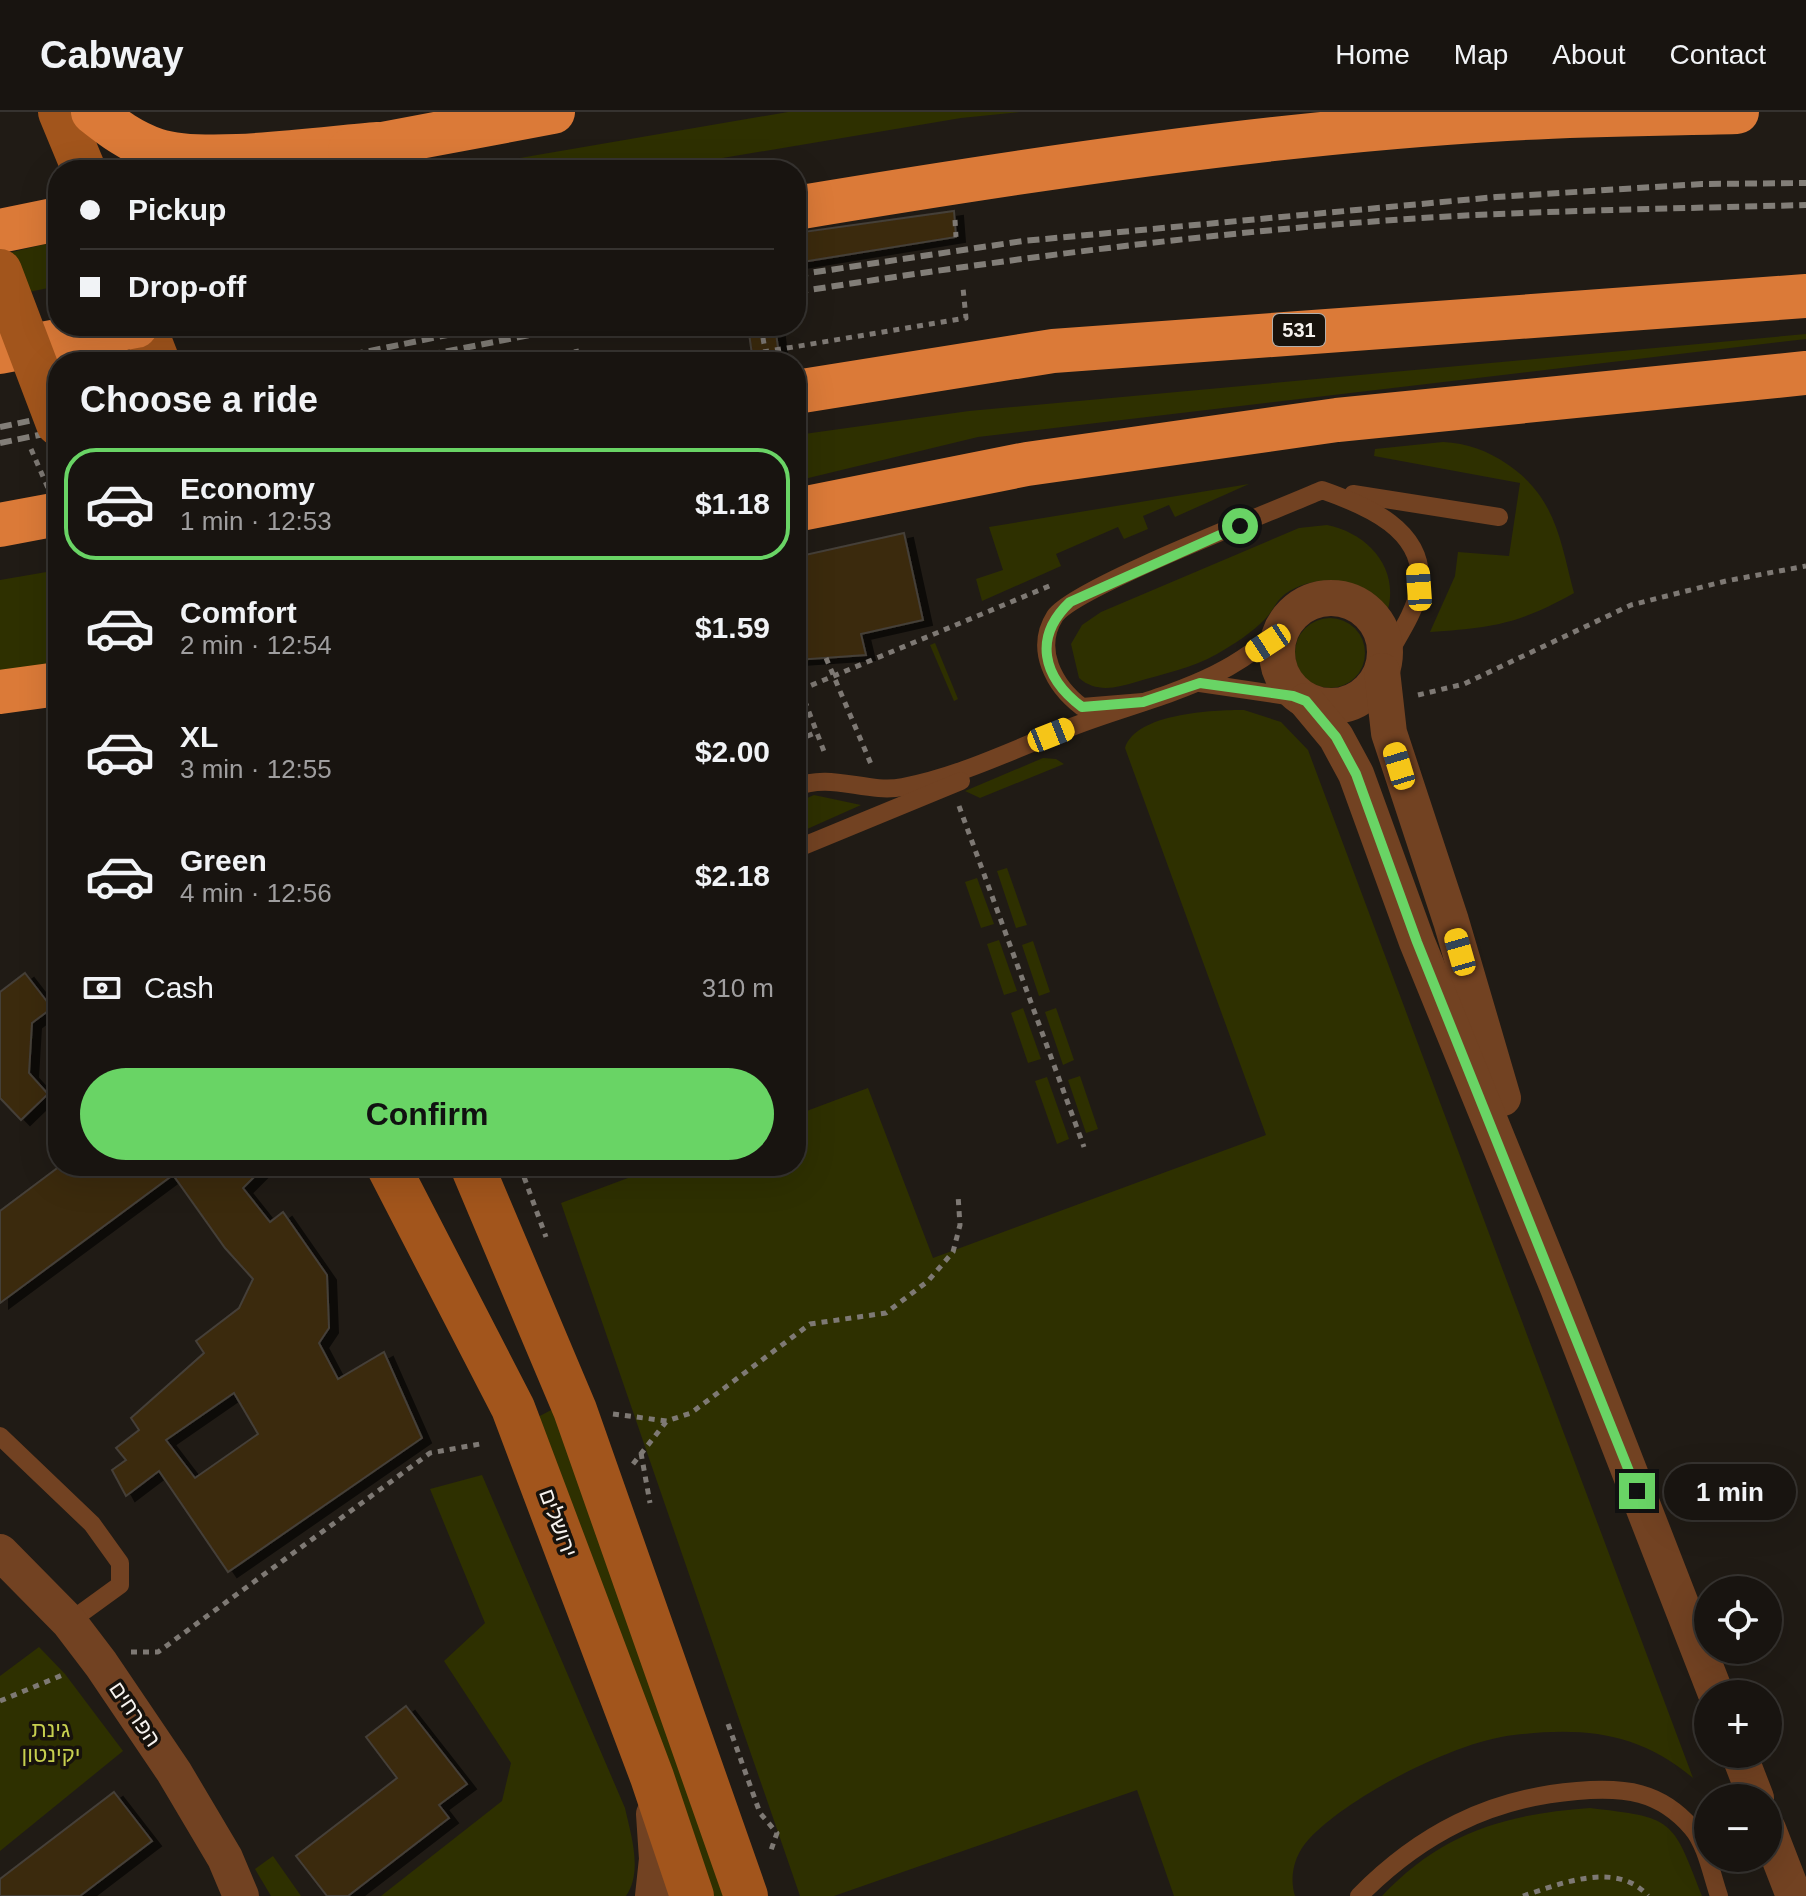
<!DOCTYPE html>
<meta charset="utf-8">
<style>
:root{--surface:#181410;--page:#211d19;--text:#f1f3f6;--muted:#9f9e9f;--line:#363330;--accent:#69d465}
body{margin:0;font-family:Helvetica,"Noto Sans Hebrew",sans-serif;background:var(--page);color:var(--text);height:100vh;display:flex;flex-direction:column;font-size:30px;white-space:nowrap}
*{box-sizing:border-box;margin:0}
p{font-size:26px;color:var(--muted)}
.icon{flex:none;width:44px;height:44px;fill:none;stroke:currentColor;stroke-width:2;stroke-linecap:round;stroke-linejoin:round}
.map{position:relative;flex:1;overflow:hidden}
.panel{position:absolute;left:48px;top:240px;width:758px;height:824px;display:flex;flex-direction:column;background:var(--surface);border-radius:32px;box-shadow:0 8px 32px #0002,0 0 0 2px var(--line)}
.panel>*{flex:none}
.guide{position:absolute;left:48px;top:48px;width:758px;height:176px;border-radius:32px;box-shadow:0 8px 32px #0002,0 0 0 2px var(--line);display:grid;align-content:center;height:176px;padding:0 32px;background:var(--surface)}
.buttons{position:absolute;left:1694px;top:1464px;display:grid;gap:16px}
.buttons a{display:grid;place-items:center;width:88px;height:88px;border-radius:50%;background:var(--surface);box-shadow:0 8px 32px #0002,0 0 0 2px var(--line);font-size:40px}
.end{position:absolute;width:36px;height:36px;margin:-18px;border:10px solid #69d465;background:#111;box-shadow:0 0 0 4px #111}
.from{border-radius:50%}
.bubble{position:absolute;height:56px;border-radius:28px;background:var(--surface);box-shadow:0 8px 32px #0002,0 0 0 2px var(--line);font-size:26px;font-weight:600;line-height:56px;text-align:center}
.car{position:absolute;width:24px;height:48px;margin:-24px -12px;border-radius:10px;box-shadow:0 0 6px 2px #0007;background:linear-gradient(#f5c518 24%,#345 0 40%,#f5c518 0 76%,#345 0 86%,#f5c518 0)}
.guide b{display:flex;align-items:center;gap:28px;height:76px;font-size:30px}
.guide b+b{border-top:2px solid var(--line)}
.guide i{width:20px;height:20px;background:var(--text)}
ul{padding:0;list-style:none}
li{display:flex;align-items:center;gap:24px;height:112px;margin:0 16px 12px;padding:0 16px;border:4px solid transparent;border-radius:32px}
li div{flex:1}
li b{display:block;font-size:30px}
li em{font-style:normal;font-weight:600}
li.current{border-color:var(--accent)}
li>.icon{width:72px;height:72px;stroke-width:1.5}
h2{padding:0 32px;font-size:36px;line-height:96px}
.pay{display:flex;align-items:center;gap:20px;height:88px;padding:0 32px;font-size:30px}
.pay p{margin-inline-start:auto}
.cta{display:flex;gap:16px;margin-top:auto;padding:16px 32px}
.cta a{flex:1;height:92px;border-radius:48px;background:var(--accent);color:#111;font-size:32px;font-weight:600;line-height:92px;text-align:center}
header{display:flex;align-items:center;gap:48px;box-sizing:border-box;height:112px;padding:0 40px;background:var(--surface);border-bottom:2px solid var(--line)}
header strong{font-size:38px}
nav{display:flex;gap:44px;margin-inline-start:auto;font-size:28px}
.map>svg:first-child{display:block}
.green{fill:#2e3000}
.building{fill:#3b290e;stroke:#453f38;stroke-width:2;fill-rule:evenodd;filter:url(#shadow)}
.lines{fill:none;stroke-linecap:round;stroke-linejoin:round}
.path{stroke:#7e7974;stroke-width:5;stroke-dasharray:6 6;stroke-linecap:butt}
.lane{stroke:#724222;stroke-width:18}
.street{stroke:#724222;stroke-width:36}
.secondary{stroke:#a2551c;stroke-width:44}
.highway{stroke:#db7a38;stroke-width:44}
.rail{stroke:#827e78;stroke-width:6;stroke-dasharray:12 6;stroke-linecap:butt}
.path-bridge{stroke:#7e7974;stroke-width:5;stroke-dasharray:6 6;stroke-linecap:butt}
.secondary-bridge{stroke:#a2551c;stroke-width:44}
.route{stroke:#69d465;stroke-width:10}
.labels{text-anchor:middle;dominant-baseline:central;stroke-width:7;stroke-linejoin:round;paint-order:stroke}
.shield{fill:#17120c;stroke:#b3afaa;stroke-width:2}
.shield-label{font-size:20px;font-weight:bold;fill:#f6f2ee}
.street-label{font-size:22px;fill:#f6f2ee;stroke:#17120c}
.park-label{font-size:22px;fill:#c7cf4f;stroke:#17120c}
</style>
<header>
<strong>Cabway</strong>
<nav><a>Home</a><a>Map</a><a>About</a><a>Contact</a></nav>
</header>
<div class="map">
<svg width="1806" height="1784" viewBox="0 0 1806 1784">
<defs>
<filter id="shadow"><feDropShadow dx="9" dy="5" stdDeviation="0" flood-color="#0009"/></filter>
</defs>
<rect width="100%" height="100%" fill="#201b15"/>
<g class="green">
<path d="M788,0h232l-59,6 -310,52h-201z"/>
<path d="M58,129v45l-58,12v-43z"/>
<path d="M1806,222v5l-828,98 -182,44v-45l8,-2 165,-23z"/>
<path d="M1443,330c24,1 45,9 64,22 49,33 53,76 67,129 -55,31 -82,35 -144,39l25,-56 3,-24 51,4 11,-73 -146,-27 1,-7z"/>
<path d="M1249,372l-74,33 -6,-12 -26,11 5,13 -24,10 -6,-12 -62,27 5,12 -79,35 -6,-22 27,-9 -14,-43z"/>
<path d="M1327,413c40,8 72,42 61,84 -22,-32 -71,-37 -103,-15 -9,7 -12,17 -19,24 -14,15 -32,26 -49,36 -25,14 -54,20 -81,28 -20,6 -40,11 -57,-4l-8,-34 11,-19 19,-13 198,-84z"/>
<path d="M58,458v95l-58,6v-91z"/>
<circle cx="1330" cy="541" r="35"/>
<path d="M935,531l23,56 -4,2 -24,-56z"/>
<path d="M1244,598l37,12 27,28 385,1028c-55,-46 -109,-51 -179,-43 -58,6 -165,61 -205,104 -15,16 -20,38 -14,57h-121l-37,-106 -303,106h-34l-239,-693 99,-37h136v-51l72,-27 65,170 333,-123 -141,-387c11,-35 88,-38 119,-38z"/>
<path d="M1043,646l13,1 8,5 -84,34 -15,-7z"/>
<path d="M814,683l47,10 -65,29v-31z"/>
<path d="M1007,756l20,57 -11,3 -19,-57z"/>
<path d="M977,766l17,46 -13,4 -16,-46z"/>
<path d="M999,828l18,51 -13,4 -17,-51z"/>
<path d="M1033,829l17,51 -11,4 -17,-51z"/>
<path d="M1023,896l18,51 -13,4 -17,-50z"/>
<path d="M1056,896l18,52 -11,5 -18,-53z"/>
<path d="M1080,964l18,53 -12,4 -18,-53z"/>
<path d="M1047,965l22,62 -12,5 -22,-63z"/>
<path d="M555,1296l173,488h-18l-176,-477z"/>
<path d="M482,1363l143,333c6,27 18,64 1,88h-245l121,-95 9,-38 -67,-102 41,-38 -55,-134z"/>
<path d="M39,1535l26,27 58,77 -123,100v-175z"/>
<path d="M1590,1696c83,10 82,9 112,88h-320c60,-64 124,-82 208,-88z"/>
<path d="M273,1744l28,40h-30l-16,-27z"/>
</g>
<g class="building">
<path d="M954,99l2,26 -160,26v-30z"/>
<path d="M748,214h27l5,36h-27z"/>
<path d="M904,421l19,87 -62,14 5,21 -70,5v-103z"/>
<path d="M25,861l27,35 -20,15 -3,50 19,21 -27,26 -21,-22v-106z"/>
<path d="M60,1054h205l-22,22 27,34 13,-10 44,63 2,53 -10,15 19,36 46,-27 38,86 -194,134 -69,-101 -33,25 -14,-26 14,-10 -10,-12 23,-18 -8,-12 73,-65 -8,-12 43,-33 14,-29 -28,-31 -52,-73 -173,128v-92zM234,1281l24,41 -63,44 -29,-38z"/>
<path d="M406,1594l61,78 -28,21 10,13 -101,78h-21l-31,-40 101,-78 -31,-41z"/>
<path d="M114,1680l38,49 -72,55h-80v-17z"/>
</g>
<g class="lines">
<g class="path">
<path d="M955,108l1,17"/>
<path d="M761,214l6,36"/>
<path d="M576,237l3,13"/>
<path d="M704,250l262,-44 -3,-30"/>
<path d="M826,546l45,106"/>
<path d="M796,566l29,76"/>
<path d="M800,578l254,-106"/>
<path d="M1418,583l46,-11 167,-79 95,-24 80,-15"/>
<path d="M796,629l21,-9"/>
<path d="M959,694l125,341"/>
<path d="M520,1054l26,71"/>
<path d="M613,1302l54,7 24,-8 119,-89 76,-11 42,-32 25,-29 7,-27 -2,-30"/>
<path d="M641,1341l9,50"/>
<path d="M633,1352l33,-42"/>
<path d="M131,1540h27l272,-199 50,-9"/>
<path d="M0,1589l65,-27"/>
<path d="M1701,1611l7,18"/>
<path d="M728,1612l32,89 17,20 -7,20"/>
<path d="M1523,1784c37,-12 94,-36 125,0"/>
</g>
<g class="lane">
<path d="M1353,382l146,23"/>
<path d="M1200,571l101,15"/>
<path d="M1143,590l-61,5c-28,-21 -48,-58 -27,-91 20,-29 222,-106 267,-126 43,15 106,40 97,98 -4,26 -23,51 -35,74"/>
<path d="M796,675c35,-15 70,7 107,0 58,-11 111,-38 166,-59 75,-30 165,-43 219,-110"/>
<path d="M796,737l165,-68"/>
<path d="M0,1324l92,88 28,39v22l-51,37"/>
<path d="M1359,1784c61,-62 131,-98 218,-105 48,-4 83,0 115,37 14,16 20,48 27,68"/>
</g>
<g class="street">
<circle cx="1331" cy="540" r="54"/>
<path d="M1382,559l7,62 62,188 52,177"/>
<path d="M1306,589l30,36 20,37 61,168 141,346 158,406"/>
<path d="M0,1440l69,70 32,42 73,108 51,86 16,38"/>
<path d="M1739,1642l17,44"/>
<path d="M1768,1717l26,67"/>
<path d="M653,1784l4,-37 -3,-45"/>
</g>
<g class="secondary">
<path d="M60,0l24,58"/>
<path d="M144,214l14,36"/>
<path d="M388,1054l125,242 139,369 40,119"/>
<path d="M472,1054l103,244 171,486"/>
</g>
<g class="highway">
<path d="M93,0c20,16 39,30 63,38 47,16 168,-2 222,-6"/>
<path d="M350,38l203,-38"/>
<path d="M796,96c235,-39 472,-75 710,-89 77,-5 154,-5 231,-7"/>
<path d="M0,119l58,-12"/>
<path d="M0,240l136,-26"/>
<path d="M796,280l257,-41 753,-55"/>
<path d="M796,398l231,-46 310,-44 469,-47"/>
<path d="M0,413l58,-11"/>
<path d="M0,580l58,-8"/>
</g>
<g class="rail">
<path d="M796,163l227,-34 473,-44 206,-13 104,-1"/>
<path d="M796,180c224,-35 452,-65 678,-77 110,-5 221,-7 332,-10"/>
<path d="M316,250l175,-36"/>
<path d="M393,250l182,-36"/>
<path d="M0,315l58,-12"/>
<path d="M0,331l58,-12"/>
</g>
<path class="path-bridge" d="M31,337l27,62"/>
<path class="secondary-bridge" d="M0,159l58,153"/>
</g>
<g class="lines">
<path class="route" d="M1240,414l-170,76c-37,35 -28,75 12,105l61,-5 57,-19 93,13 13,5 30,36 20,37 61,168 220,549"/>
</g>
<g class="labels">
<rect class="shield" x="1273" y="202" width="52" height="32" rx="6"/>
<g class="shield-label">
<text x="1299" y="218">531</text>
</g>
<g class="street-label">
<text transform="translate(558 1411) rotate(70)">ירושלים</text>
<text transform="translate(135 1602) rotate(56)">הפרחים</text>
</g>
<g class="park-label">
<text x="51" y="1617">גינת<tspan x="51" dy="25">יקינטון</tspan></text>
</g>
</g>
</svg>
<div class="buttons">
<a><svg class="icon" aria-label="locate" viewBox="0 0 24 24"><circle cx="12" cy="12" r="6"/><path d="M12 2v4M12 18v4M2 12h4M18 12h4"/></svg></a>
<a>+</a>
<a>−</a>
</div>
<i class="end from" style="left:1240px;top:414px"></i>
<i class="end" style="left:1637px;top:1379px"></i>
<div class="bubble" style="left:1664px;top:1352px;width:132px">1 min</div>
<i class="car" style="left:1419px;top:475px;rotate:356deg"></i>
<i class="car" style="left:1268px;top:531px;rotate:237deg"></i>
<i class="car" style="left:1051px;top:623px;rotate:68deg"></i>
<i class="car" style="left:1399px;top:654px;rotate:343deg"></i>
<i class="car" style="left:1460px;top:840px;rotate:344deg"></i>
<div class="guide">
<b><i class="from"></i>Pickup</b>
<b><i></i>Drop-off</b>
</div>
<section class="panel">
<h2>Choose a ride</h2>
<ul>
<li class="current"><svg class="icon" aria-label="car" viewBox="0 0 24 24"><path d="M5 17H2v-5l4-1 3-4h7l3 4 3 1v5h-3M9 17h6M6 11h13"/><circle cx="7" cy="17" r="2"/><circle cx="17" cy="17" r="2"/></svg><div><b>Economy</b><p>1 min · 12:53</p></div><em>$1.18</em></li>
<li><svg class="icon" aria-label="car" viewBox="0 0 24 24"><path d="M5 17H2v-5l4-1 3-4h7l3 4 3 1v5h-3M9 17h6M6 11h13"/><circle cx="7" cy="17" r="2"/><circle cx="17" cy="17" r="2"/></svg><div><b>Comfort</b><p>2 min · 12:54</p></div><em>$1.59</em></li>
<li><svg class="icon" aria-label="car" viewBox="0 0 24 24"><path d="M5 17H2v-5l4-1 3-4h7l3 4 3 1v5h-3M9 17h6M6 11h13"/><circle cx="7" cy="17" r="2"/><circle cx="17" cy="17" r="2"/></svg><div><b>XL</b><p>3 min · 12:55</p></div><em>$2.00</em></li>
<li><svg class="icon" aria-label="car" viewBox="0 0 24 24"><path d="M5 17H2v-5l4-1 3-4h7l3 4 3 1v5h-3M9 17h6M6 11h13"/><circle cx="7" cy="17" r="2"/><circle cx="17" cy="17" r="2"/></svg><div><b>Green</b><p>4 min · 12:56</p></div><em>$2.18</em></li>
</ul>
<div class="pay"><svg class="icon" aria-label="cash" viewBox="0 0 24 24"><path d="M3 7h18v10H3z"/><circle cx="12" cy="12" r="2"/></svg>Cash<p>310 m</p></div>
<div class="cta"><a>Confirm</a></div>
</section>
</div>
